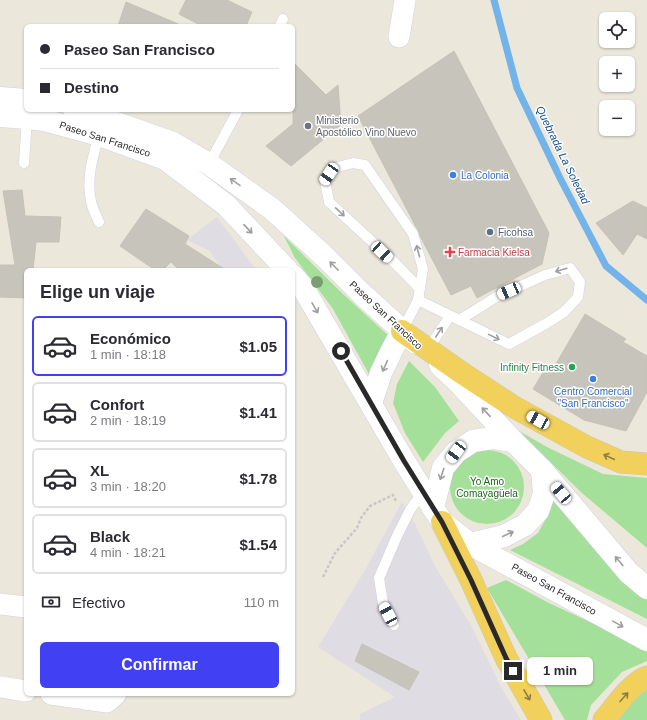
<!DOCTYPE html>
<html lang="es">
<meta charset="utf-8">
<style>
:root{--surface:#fff;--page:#f2f2f3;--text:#2b2b33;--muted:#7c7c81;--line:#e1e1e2;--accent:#4140f3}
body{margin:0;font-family:Helvetica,sans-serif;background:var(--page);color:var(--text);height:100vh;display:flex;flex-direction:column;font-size:15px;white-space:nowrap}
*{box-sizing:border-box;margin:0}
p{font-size:13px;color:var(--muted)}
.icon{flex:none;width:22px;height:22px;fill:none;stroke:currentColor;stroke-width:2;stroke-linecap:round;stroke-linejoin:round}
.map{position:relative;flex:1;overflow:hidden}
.details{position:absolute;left:24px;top:268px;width:271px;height:428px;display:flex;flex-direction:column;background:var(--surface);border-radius:6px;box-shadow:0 1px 3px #0004}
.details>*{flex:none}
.hud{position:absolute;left:24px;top:24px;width:271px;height:88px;border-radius:6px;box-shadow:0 1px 3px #0004;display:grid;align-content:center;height:88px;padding:0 16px;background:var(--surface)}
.tools{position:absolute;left:599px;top:12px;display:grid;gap:8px}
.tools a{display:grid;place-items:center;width:36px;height:36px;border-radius:6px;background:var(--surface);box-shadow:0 1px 3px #0004;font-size:20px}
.end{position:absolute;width:18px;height:18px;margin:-9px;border:5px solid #292929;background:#fff;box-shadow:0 0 0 2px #fff}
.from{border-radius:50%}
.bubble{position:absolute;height:28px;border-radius:6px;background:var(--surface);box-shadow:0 1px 3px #0004;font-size:13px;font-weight:700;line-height:28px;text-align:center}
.car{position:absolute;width:12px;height:24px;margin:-12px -6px;border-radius:5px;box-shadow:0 0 3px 1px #0007;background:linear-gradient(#fff 24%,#345 0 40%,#fff 0 76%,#345 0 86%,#fff 0)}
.hud b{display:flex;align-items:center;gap:14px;height:38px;font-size:15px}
.hud b+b{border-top:1px solid var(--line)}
.hud i{width:10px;height:10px;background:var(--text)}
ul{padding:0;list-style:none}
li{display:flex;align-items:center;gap:12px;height:60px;margin:0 8px 6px;padding:0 8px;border:2px solid var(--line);border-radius:6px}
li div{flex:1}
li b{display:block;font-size:15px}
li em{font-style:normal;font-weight:700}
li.current{border-color:var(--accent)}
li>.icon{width:36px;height:36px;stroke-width:1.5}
h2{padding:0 16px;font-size:18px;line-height:48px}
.pay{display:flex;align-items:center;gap:10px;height:44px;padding:0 16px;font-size:15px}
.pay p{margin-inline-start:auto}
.cta{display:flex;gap:8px;margin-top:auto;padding:8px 16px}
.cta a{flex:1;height:46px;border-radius:6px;background:var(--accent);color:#fff;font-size:16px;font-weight:700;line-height:46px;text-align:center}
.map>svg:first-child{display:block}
.industrial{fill:#dfdce3}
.green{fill:#a4e099}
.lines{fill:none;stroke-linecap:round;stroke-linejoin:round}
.stream{stroke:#72b3ea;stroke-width:7}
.building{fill:#c6c4bb;stroke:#c6c3b5}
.service-casing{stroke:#d1d1e1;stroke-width:11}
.minor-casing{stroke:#d1d1e1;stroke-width:22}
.tertiary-casing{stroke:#d1d1e1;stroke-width:23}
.trunk-casing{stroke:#c7c7c7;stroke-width:23}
.path{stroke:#c7c7c7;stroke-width:2.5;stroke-dasharray:3 2;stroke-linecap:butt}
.service{stroke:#fff;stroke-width:10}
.minor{stroke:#fff;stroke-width:21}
.tertiary{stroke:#fff;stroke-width:22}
.trunk{stroke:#f2d05c;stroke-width:22}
.tree{fill:#7a9e72}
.oneway{stroke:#9f9f9f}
.oneway2{stroke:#8e7c42}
.route{stroke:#292929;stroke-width:5}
.worship-dot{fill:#6b7280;stroke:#fff;stroke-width:1.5}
.shop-dot{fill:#3f7fe0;stroke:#fff;stroke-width:1.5}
.service-dot{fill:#5c6f8a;stroke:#fff;stroke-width:1.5}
.health-dot{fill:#e0444e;stroke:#fff;stroke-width:1.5}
.leisure-dot{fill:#2e9e5b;stroke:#fff;stroke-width:1.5}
.labels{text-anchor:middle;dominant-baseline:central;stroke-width:3;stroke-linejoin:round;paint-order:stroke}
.worship-label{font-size:10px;fill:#5b616d;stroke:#fff;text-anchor:start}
.street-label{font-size:10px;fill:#292929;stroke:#fff}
.shop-label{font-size:10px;fill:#366cbe;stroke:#fff;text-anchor:start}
.service-label{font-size:10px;fill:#4e5e75;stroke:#fff;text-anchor:start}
.health-label{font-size:10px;fill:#be3a42;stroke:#fff;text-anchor:start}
.leisure-label{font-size:10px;fill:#27864d;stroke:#fff;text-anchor:end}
.park-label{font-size:10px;fill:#1e631c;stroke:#fff}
.water-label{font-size:11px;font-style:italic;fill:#124f94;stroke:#fff}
</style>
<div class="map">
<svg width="647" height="720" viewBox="0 0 647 720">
<rect width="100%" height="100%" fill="#ebe7db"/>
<g class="industrial">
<path d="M217,217l39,53h-34v-1l-12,-18 -23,-11z"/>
<path d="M402,502l14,24 19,40 38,63 29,60 19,31h-161v-6l35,-17 -77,-50 47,-77z"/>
</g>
<g class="green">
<path d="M284,236l58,57 48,44 -20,39 -37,-67 -38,-51z"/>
<path d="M409,361l26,26 24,34 -14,12 -22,29 -18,-29 -12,-30 4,-19z"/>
<path d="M512,427l35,20 56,27 44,4v70l-65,-55 -53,-52z"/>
<circle cx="487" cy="487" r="37"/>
<path d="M551,496l96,99v24l-137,-69 13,-6 15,-11 10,-18z"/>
<path d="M506,580l43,23 67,31 31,13v14l-25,11 -31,33 -4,15h-22l-78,-132z"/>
<path d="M647,688v32h-30l1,-4z"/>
</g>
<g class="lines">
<path class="stream" d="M494,0l23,88 43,90 46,88 41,34"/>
</g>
<g class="building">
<path d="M186,0h41l25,12 -6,14h-44l-23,-12z"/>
<path d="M126,2l57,24h-65z"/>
<path d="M454,51l95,182 -7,31 -65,34 -6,-12 -20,9 -31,-59 -2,-6 -3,-5 -57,-109z"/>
<path d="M293,62l33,33 12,-10 3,40 -50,41 -25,-20 27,-22z"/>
<path d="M22,190l3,26 36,1 -2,25h-23l-3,28h-7v28l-26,-1v-32h15l-12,-74z"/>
<path d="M633,201l14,7v31l-10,-5 -14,21 -27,-32z"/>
<path d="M146,209l43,27 -4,8 41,26h-47l-8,-8 -8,8h-8l-35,-24z"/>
<path d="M585,314l41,25 -3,3 24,14v36l-21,39 -42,-11 -51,-31 14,-23 6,3z"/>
<path d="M362,644l57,28 -10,18 -54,-29z"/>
</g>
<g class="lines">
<defs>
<g id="service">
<path d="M280,26l3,-7"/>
<path d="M99,135c-6,21 -13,44 -8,66 1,7 5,14 8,21"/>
<path d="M24,163l3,-45"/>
<path d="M209,164l29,-54"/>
<path d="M418,300l91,44 38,-21 17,-11 14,-15 2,-15 -10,-14 -25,7 -49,22 -22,14 -15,9"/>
<path d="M402,331l16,-31 5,-31 -10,-35 -48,-69 -12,-2 -19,5 -9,13 4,21 64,59 27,28"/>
<path d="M428,349l22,-33"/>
<path d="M394,625l-11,-22 -4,-25 18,-42 13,-26 13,-18"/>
</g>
<g id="minor">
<path d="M399,37l6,-37"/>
<path d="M0,604l26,3"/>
<path d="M0,687l26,4"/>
<path d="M51,694l56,8 9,-8"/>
</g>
<g id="tertiary">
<path d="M0,98l26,2"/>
<path d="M74,110l28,8 71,25 36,21 63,45 52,47 38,38 54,49"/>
<path d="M0,116l27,2 17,2 55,15 66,24 61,46 61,65"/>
<path d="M293,276l9,10 102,175 38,61 28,22 177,96"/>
<path d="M440,365l18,17 55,59 29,29 87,103 18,15"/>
<path d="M371,403l10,-30 10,-21 11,-21"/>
<path d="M433,508l10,-40 13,-16 17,-11 20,-3 20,3"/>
<path d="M470,544l34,-8 21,-11 13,-14 6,-17 -2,-24"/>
</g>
<g id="trunk">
<path d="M402,331l57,40 55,36 73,40 34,15 26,2"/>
<path d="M442,522l29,58 35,78 35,62"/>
<path d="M604,720c11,-13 27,-37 43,-43"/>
</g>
</defs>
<use href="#service" class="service-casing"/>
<use href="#minor" class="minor-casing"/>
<use href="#tertiary" class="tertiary-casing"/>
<use href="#trunk" class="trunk-casing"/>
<path class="path" d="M323,577l12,-24 22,-25 4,-10 9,-12 23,-11 3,6"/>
<use href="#service" class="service"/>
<use href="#minor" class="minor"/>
<use href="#tertiary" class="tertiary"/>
<use href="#trunk" class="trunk"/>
</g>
<circle class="tree" cx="317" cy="282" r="6"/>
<defs><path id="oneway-shaft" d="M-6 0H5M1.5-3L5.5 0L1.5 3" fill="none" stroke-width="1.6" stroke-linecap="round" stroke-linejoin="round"/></defs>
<g class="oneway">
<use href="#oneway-shaft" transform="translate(235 182) rotate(-145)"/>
<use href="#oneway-shaft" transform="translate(340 212) rotate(43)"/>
<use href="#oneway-shaft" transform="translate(248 229) rotate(47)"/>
<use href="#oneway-shaft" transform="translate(418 251) rotate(-105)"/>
<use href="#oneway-shaft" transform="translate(334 266) rotate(-135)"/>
<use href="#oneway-shaft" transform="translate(561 270) rotate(163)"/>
<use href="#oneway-shaft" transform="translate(315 308) rotate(60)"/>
<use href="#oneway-shaft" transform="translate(439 332) rotate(-56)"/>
<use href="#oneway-shaft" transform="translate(494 337) rotate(26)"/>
<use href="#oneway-shaft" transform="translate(385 366) rotate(114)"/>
<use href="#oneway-shaft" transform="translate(486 412) rotate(-133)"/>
<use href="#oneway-shaft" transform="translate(442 474) rotate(108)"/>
<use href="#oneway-shaft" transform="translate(508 534) rotate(-24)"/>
<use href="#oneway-shaft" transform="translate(619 561) rotate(-130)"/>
<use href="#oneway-shaft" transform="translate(618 624) rotate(29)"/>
</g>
<g class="oneway2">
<use href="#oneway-shaft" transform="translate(609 457) rotate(-155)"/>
<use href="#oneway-shaft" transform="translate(527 695) rotate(60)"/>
<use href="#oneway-shaft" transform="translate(624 697) rotate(-48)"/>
</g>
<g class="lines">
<path class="route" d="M341,351l63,110 38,61 29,58 35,78 7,13"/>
</g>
<circle class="worship-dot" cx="308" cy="126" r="4"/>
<g class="shop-dot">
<circle cx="453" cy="175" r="4"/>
<circle cx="593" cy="379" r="4"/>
</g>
<circle class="service-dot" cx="490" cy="232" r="4"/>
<path class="health-dot" d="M448 246h4v4h4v4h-4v4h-4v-4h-4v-4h4z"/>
<circle class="leisure-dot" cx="572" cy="367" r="4"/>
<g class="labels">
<g class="worship-label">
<text x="316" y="120">Ministerio<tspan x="316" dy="12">Apostólico Vino Nuevo</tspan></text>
</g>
<g class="street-label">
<text transform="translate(105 139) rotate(18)">Paseo San Francisco</text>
<text transform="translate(386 315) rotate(43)">Paseo San Francisco</text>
<text transform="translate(554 589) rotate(29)">Paseo San Francisco</text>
</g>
<g class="shop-label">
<text x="461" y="175">La Colonia</text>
<text x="593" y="391" text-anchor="middle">Centro Comercial<tspan x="593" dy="12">"San Francisco"</tspan></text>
</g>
<g class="service-label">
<text x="498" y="232">Ficohsa</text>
</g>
<g class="health-label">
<text x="458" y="252">Farmacia Kielsa</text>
</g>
<g class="leisure-label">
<text x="564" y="367">Infinity Fitness</text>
</g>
<g class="park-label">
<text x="487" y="481">Yo Amo<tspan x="487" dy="12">Comayagüela</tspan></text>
</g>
<g class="water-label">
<text transform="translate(563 155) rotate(64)">Quebrada La Soledad</text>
</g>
</g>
</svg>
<div class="tools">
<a><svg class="icon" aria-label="locate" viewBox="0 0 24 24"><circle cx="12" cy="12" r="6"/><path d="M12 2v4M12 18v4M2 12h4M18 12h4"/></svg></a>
<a>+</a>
<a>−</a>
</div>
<i class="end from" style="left:341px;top:351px"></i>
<i class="end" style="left:513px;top:671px"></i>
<div class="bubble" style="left:527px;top:657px;width:66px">1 min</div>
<i class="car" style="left:329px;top:174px;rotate:214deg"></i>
<i class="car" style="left:382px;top:252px;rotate:133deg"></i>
<i class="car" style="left:509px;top:291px;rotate:247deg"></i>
<i class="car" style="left:538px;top:420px;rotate:299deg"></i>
<i class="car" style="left:456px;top:452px;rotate:217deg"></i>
<i class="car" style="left:561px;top:493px;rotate:320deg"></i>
<i class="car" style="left:388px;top:614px;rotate:332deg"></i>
<div class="hud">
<b><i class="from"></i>Paseo San Francisco</b>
<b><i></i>Destino</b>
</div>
<section class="details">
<h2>Elige un viaje</h2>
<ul>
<li class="current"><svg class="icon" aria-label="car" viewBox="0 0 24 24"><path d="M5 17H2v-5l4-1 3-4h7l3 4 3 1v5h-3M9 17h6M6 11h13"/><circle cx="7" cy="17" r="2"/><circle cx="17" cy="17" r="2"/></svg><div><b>Económico</b><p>1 min · 18:18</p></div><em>$1.05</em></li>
<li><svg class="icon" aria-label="car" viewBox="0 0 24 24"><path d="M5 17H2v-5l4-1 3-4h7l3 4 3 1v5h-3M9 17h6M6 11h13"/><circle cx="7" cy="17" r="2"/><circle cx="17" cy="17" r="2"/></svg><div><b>Confort</b><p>2 min · 18:19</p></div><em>$1.41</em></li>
<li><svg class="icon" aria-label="car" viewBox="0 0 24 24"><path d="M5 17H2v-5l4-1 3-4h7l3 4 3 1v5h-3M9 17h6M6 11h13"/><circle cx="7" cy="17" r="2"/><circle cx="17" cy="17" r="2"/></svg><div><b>XL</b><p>3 min · 18:20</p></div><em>$1.78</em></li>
<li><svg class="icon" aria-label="car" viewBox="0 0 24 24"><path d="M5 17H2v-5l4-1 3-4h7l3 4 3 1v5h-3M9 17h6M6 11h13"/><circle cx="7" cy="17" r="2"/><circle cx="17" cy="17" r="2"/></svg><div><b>Black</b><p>4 min · 18:21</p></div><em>$1.54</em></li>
</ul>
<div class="pay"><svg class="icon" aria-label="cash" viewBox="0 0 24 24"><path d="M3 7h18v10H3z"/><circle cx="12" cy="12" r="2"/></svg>Efectivo<p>110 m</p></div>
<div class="cta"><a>Confirmar</a></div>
</section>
</div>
